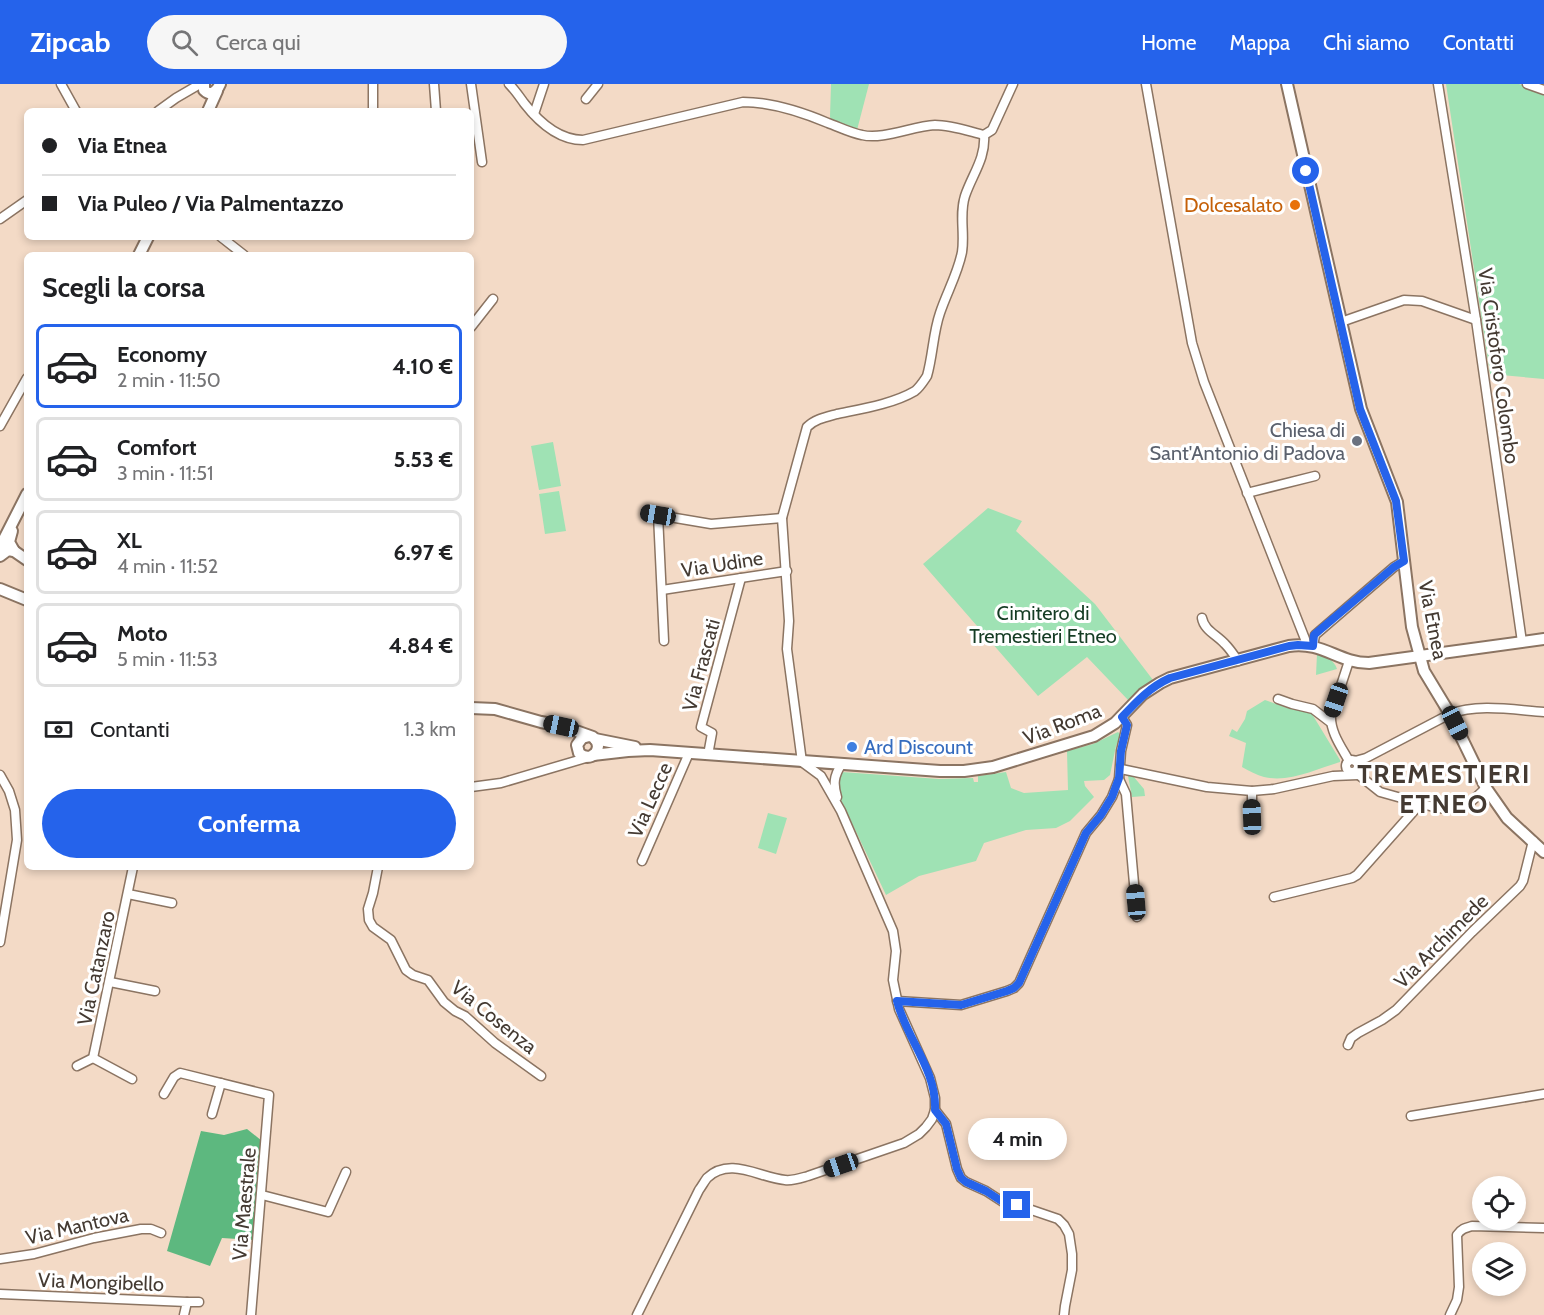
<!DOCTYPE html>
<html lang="it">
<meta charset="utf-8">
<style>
:root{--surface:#fff;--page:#f6f6f6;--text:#202124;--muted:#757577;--line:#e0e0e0;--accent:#2563eb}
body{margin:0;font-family:Cabin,sans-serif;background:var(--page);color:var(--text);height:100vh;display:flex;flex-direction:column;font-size:22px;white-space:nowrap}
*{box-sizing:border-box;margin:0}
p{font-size:20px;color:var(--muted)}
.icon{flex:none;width:33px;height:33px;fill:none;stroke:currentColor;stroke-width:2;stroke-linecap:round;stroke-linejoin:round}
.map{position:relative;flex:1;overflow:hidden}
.details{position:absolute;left:24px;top:168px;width:450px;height:618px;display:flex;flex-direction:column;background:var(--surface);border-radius:9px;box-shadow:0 3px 9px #0003}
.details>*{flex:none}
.top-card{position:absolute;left:24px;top:24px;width:450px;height:132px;border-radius:9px;box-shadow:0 3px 9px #0003;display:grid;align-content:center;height:132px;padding:0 18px;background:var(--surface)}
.controls{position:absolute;left:1472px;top:1092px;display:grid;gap:12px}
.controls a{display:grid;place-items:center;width:54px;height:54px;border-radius:50%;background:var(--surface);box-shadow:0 3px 9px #0003;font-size:30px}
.end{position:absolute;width:27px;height:27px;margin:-14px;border:8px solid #2563eb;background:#fff;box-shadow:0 0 0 3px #fff}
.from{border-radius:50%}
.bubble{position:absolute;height:42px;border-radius:21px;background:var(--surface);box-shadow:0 3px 9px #0003;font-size:20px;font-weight:700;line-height:42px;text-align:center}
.car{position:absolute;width:18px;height:36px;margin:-18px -9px;border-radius:8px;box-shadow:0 0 4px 2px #0007;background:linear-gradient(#222 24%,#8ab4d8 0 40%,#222 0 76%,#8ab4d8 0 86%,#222 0)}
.top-card b{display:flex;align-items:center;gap:21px;height:57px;font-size:22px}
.top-card b+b{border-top:2px solid var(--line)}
.top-card i{width:15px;height:15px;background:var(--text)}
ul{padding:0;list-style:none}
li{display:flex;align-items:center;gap:18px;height:84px;margin:0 12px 9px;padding:0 6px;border:3px solid var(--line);border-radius:9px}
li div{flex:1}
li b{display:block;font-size:22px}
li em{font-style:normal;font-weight:700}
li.active{border-color:var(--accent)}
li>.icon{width:54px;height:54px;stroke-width:1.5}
h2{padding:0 18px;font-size:27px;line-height:72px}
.pay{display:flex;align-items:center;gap:15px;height:66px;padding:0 18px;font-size:22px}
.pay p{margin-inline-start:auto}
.action{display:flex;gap:12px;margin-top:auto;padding:12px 18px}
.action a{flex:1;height:69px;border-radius:36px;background:var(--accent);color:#fff;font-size:24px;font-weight:700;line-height:69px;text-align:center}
header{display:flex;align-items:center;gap:36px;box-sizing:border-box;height:84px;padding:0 30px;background:var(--accent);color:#fff}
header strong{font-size:28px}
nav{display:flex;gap:33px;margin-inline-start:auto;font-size:21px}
.search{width:420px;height:54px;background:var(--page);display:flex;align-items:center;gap:15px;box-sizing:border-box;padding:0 21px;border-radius:33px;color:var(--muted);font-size:22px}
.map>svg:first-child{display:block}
.green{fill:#9fe2b4}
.forest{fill:#5db87f}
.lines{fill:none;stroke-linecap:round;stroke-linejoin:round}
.minor-casing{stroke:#8b7462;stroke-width:11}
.major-casing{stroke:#8b7462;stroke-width:14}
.minor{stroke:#fff;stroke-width:8}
.major{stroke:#fff;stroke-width:10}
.route{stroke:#2563eb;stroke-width:8}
.food-dot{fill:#e8710a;stroke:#fff;stroke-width:2}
.worship-dot{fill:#6b7280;stroke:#fff;stroke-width:2}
.shop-dot{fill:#3f7fe0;stroke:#fff;stroke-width:2}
.labels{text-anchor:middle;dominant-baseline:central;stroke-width:6;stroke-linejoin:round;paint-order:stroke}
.food-label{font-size:20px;fill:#c56008;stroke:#fff;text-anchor:end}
.street-label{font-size:20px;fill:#443a32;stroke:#fff}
.worship-label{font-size:20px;fill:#5b616d;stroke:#fff;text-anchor:end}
.park-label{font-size:20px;fill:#153c24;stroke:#fff}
.shop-label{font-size:20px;fill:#366cbe;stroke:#fff;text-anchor:start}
.district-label{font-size:26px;font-weight:bold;letter-spacing:1.5px;fill:#443a32;stroke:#fff}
</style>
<header>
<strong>Zipcab</strong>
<div class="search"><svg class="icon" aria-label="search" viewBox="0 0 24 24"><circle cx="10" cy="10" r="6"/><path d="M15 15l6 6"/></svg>Cerca qui</div>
<nav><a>Home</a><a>Mappa</a><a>Chi siamo</a><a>Contatti</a></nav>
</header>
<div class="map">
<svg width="1544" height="1231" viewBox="0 0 1544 1231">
<rect width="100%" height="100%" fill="#f3dac6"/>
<g class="green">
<path d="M831,0h38l-12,46 -25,-9 -2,-4z"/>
<path d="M1446,0h73l25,9v286l-54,-5z"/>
<path d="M553,358l8,44 -22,4 -8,-44z"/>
<path d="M559,407l7,40 -21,3 -6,-40z"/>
<path d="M988,424l34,13 -6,10 79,73 58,76 -12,9 -12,12 -42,-44 -49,39 -115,-132z"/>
<path d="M1317,570c9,2 17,6 20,15l-21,6z"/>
<path d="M1265,616l22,8 22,3 3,3 28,46v2c-24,7 -51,21 -76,15 -7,-2 -15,-6 -22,-10l4,-24 -17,-7 3,-7 5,3 8,-13 2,-8z"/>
<path d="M1118,648l3,3 -5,11 -6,29 -6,5 -20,1 1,5 9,11 -24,24 -14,7 -30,2 -42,13 -8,18 -57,15 -33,19 -45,-95c-3,-10 -7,-20 1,-28l97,7 34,-1 1,4h4v-6l28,-4 5,16 13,5 44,-3 -1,-39 26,-7z"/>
<path d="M1128,692h5l11,13 1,7 -13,1z"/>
<path d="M768,729l19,5 -11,36 -18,-6z"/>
</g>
<path class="forest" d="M247,1045l15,12 -9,99 -31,-2 -12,28 -43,-15 34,-120 23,4z"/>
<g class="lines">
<defs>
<g id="minor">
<path d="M61,0l15,27"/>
<path d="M373,0v27"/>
<path d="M434,0l2,27"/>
<path d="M471,0l11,78"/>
<path d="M509,0c6,6 10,12 15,19 14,18 34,37 59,37l160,-38c29,0 59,10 85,21 11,4 23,10 34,12 21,5 51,-9 73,-10 16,0 33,6 49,10"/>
<path d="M1146,0l46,259 12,39 101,257 1,6"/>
<path d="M1438,0l38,236 46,322"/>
<path d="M1527,0l17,6"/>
<path d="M586,15l12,-15"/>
<path d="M158,27l18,-13 24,-14"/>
<path d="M534,30l10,-30"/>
<path d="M984,51l8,-5 21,-46"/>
<path d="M0,135l27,-19"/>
<path d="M221,153l23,18"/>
<path d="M1341,238l63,-22 18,1 54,19"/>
<path d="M471,243l22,-28"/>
<path d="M0,342l27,-48"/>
<path d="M1247,409l68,-17"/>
<path d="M646,429l65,11 71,-6"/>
<path d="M658,431l6,126"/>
<path d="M662,506l125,-19"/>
<path d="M1202,534c2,12 15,17 23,26 5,5 9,11 13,17"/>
<path d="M1313,562l2,-11 79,-68 10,-6"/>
<path d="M1349,577l-18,55c-1,16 11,32 18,45"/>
<path d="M1278,615l14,5 21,5 17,13"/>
<path d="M708,671l4,-22 -11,-6 40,-149"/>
<circle cx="1352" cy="682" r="6"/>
<path d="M1355,677l11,-3 84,-44c27,-11 65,-4 94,-2"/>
<path d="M1121,685l86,18 45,4 22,-2 59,-13 25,-1"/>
<path d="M1355,688l25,20 57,16 25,2 24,-22"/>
<path d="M0,691l9,16 6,19 2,30 -17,102"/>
<path d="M1119,695l7,15 11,123"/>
<path d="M471,703l30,-4 88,-26"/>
<path d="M1252,707v26"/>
<path d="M837,713c-4,-13 -3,-21 4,-32"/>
<path d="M642,777l47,-108"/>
<path d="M378,783l-5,26 -5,16 1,11 4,7 18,13 15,30 7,5 15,5 16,22 11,9 10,5 30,27 46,33"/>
<path d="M128,810l44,9"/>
<path d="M1274,813l78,-19 5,-3 63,-71"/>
<path d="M110,898l45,9"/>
<path d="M897,917l64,4 46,-14 7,-3 5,-5 67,-150 15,-18 11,-18 7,-18 2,-28 6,-26 -5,-8"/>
<path d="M1348,961l3,-7 7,-5 24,-13 14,-10 76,-78 48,-46 3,-5 10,-40"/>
<path d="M93,974l39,21"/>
<path d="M77,982l16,-8 40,-191"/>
<path d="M164,1010l10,-17 6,-4 89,22 -18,220"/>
<path d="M935,1026l11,14 11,45 4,9 5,4 20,9 20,13 11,1 41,14 6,6 5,9 3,20v16l-7,36 -1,9"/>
<path d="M212,1030l9,-31"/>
<path d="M1411,1032l133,-22"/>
<path d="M262,1111l66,17 18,-40"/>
<path d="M0,1175l34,-5 60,-16 47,-9h10l10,4"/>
<path d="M0,1210l187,8 -3,13"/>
<path d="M187,1218h12"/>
<path d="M637,1231l62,-125c3,-4 5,-8 8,-12 23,-22 53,0 78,2 8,1 16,-2 23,-4l96,-33 15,-9 7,-7 6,-8 3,-9v-12l-5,-20 -31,-69 -6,-29 3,-29 -3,-20 -52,-120 -20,-35 -19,-14 -15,-113 2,-28 -7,-103 25,-91c8,-8 19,-10 30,-13 24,-5 56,-10 78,-23 5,-4 8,-9 12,-15 6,-21 6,-43 13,-63 7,-21 18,-40 22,-61 3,-19 -3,-38 3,-56 7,-21 21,-38 19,-61"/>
<path d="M1450,1231l7,-15 2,-13 -2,-52c4,-6 8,-7 15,-9l72,2"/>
</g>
<g id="major">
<path d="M204,0v6c7,7 13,1 16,-6"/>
<path d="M1287,0l74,325 36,93 15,125 12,44 26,43 36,74 21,30 37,34"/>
<path d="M208,27l9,-20"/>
<path d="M139,171l9,-18"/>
<path d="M12,447l-3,11 5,9"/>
<path d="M0,463l27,-53"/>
<path d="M0,472l8,-6 6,1 13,9"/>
<path d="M0,505l27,11"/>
<path d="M471,624l24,1 46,13 21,4 31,11 4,5 1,4c-1,11 -11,14 -19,7l-2,-8 5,-7 7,-2"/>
<path d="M595,655l40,8"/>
<path d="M593,671l35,-4 22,-1 290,21h24l29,-4 101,-31 21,-13 28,-29 17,-11 10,-5 119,-32c34,-5 49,17 80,17l175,-24"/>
</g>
</defs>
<use href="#minor" class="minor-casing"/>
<use href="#major" class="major-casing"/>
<use href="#minor" class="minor"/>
<use href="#major" class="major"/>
</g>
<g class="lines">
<path class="route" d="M1017,1121l-11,-1 -20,-13 -20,-9 -5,-4 -4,-9 -11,-45 -11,-14c2,-40 -29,-72 -38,-109l64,4 46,-14 7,-3 5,-5 67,-150 15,-18 11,-18 7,-19 2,-27 6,-26 -5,-8c15,-16 28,-30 48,-39l119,-32 9,-1 15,1 1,-11 80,-68 10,-6 -8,-60 -36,-92 -54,-238"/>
</g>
<circle class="food-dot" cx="1295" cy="121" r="6"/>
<circle class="worship-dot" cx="1357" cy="357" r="6"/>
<circle class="shop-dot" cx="852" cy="663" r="6"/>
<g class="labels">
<g class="food-label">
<text x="1283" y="121">Dolcesalato</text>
</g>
<g class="street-label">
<text transform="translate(1499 282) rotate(82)">Via Cristoforo Colombo</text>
<text transform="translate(722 480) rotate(-9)">Via Udine</text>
<text transform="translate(1433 536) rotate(79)">Via Etnea</text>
<text transform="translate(701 581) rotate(-75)">Via Frascati</text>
<text transform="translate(1062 640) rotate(-21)">Via Roma</text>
<text transform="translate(650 716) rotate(-66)">Via Lecce</text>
<text transform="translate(1441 857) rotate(-45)">Via Archimede</text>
<text transform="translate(96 884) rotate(-78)">Via Catanzaro</text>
<text transform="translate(494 933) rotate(39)">Via Cosenza</text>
<text transform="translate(244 1120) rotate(-85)">Via Maestrale</text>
<text transform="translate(77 1142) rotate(-13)">Via Mantova</text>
<text transform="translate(101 1198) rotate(2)">Via Mongibello</text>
</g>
<g class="worship-label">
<text x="1345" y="346">Chiesa di<tspan x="1345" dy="23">Sant'Antonio di Padova</tspan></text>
</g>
<g class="park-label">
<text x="1043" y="529">Cimitero di<tspan x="1043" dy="23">Tremestieri Etneo</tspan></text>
</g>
<g class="shop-label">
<text x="864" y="663">Ard Discount</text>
</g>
<g class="district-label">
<text x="1444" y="690">TREMESTIERI<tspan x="1444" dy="30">ETNEO</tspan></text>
</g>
</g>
</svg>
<div class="controls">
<a><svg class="icon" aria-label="locate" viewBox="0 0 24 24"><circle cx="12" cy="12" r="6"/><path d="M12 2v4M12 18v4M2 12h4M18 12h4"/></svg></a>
<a><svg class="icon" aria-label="layers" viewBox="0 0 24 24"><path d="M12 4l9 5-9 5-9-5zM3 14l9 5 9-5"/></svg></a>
</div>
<i class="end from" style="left:1306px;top:87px"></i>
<i class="end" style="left:1017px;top:1121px"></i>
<div class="bubble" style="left:968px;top:1034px;width:99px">4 min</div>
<i class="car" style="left:658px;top:431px;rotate:280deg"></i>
<i class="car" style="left:1336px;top:616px;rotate:199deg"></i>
<i class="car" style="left:1455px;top:639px;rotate:154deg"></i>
<i class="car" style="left:561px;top:642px;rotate:282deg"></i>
<i class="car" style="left:1252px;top:733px;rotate:358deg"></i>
<i class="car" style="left:1136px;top:818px;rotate:355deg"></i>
<i class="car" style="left:841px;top:1081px;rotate:251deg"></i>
<div class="top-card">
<b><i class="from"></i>Via Etnea</b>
<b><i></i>Via Puleo / Via Palmentazzo</b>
</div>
<section class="details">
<h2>Scegli la corsa</h2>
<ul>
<li class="active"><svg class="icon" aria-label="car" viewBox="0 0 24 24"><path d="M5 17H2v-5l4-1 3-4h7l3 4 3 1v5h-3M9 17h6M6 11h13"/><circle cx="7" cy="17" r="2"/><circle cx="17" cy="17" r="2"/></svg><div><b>Economy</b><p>2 min · 11:50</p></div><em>4.10 €</em></li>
<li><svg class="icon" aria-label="car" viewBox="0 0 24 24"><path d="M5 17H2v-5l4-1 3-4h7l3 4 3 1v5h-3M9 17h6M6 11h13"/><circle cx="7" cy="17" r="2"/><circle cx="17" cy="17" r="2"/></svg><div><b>Comfort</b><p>3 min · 11:51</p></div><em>5.53 €</em></li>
<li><svg class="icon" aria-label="car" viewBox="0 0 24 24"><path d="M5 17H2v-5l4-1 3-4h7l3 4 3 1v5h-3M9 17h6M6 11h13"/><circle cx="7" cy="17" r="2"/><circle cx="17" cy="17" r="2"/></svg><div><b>XL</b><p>4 min · 11:52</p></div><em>6.97 €</em></li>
<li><svg class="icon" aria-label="car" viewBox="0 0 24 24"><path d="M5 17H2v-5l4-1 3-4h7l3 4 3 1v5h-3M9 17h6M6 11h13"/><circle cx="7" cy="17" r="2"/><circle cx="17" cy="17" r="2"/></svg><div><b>Moto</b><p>5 min · 11:53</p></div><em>4.84 €</em></li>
</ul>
<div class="pay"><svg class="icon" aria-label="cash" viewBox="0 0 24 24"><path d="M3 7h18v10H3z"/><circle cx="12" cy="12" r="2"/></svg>Contanti<p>1.3 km</p></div>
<div class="action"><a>Conferma</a></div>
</section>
</div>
